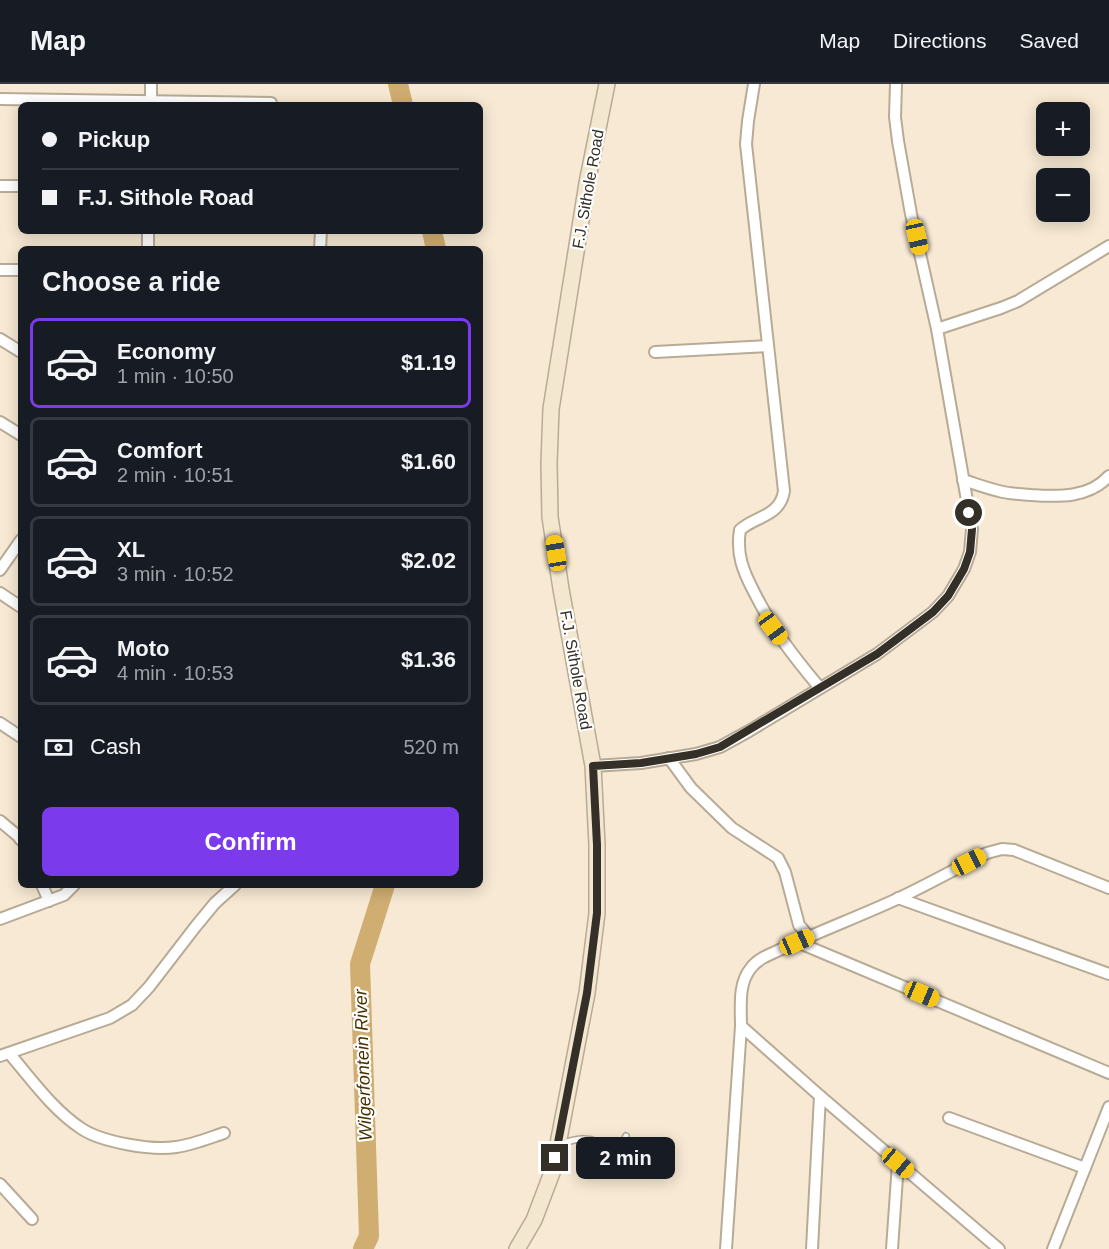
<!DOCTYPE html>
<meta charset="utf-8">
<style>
:root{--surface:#171b24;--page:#242831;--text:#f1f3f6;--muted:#9ea1a6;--line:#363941;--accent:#7c3aed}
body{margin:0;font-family:Helvetica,sans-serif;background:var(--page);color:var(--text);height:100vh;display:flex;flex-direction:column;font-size:22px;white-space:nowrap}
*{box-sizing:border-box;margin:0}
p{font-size:20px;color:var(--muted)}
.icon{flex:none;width:33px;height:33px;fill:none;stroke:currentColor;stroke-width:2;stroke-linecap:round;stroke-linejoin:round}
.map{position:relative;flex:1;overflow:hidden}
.sheet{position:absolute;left:18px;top:162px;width:465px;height:642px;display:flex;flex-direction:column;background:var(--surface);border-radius:9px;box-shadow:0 3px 15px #0003}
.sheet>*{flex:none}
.guide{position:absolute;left:18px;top:18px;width:465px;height:132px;border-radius:9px;box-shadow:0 3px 15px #0003;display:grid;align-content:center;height:132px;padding:0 24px;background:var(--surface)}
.buttons{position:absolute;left:1036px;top:18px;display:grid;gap:12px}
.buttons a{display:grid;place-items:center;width:54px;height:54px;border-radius:9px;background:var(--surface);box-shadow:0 3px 15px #0003;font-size:30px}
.end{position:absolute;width:27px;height:27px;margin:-14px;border:8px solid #342f27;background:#fff;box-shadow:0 0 0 3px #fff}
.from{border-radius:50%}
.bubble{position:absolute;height:42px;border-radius:9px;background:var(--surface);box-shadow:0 3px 15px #0003;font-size:20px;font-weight:700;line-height:42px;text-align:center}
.car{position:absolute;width:18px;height:36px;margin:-18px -9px;border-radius:8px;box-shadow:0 0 4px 2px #0007;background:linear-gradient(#f5c518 24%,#345 0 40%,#f5c518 0 76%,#345 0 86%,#f5c518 0)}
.guide b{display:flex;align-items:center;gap:21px;height:57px;font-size:22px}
.guide b+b{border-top:2px solid var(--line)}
.guide i{width:15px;height:15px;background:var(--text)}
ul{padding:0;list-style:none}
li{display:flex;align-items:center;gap:18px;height:90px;margin:0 12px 9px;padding:0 12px;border:3px solid var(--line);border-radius:9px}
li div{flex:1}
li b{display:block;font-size:22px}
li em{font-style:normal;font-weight:700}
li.selected{border-color:var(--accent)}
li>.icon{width:54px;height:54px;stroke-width:1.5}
h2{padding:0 24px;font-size:27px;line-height:72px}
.pay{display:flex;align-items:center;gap:15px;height:66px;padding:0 24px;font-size:22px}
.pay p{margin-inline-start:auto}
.action{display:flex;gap:12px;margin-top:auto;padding:12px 24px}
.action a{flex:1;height:69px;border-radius:9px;background:var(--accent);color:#fff;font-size:24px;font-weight:700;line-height:69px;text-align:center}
header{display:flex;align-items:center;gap:36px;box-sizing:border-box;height:84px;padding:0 30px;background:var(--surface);border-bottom:2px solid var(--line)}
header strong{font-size:28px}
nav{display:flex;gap:33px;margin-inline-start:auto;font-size:21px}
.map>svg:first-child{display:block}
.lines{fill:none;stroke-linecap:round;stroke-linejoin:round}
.river{stroke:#d0ae72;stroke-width:20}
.lane-casing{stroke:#b8ab96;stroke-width:8}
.street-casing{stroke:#b8ab96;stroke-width:14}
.secondary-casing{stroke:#b8ab96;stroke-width:18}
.lane{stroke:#fff;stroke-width:5}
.street{stroke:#fff;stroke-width:10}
.secondary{stroke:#f4e7d0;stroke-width:15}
.route{stroke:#342f27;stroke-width:8}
.labels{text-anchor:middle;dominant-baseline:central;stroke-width:4.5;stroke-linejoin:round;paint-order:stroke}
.street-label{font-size:16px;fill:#342f27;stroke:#fff}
.water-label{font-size:18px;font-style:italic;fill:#483100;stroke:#fff}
</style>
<header>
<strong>Map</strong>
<nav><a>Map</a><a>Directions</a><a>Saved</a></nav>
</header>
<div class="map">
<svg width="1109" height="1165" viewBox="0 0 1109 1165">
<rect width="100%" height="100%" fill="#f7e9d3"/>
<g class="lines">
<g class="river">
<path d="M398,0l5,21"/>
<path d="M432,147l4,18"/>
<path d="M363,1165l6,-13 -9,-272 25,-79"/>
</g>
<defs>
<path id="lane" d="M559,1061c18,-7 34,-11 49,5 10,1 14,-6 18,-14"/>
<g id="street">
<path d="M754,0l-6,37 -2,23 38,347c-4,26 -29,25 -44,39 -4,24 3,41 14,62 19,38 39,64 66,96"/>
<path d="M0,15l271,4"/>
<path d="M151,21v-21"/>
<path d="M0,102h21"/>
<path d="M148,165v-18"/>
<path d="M320,165l1,-18"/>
<path d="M0,186h21"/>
<path d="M937,245l64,-21 17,-7 91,-55"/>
<path d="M0,255l21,13"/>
<path d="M655,268l113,-6"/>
<path d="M0,338l21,13"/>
<path d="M963,396c13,4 26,9 40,12 9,2 19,2 28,3 28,2 58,3 78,-19"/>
<path d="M0,486l21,-30"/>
<path d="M0,509l21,14"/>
<path d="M0,639l21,14"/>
<path d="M669,674l22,30 41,40 46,30 7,14 14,53 10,12"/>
<path d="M593,682l48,-3 55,-9 24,-7 29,-16 128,-77 56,-42 15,-16 16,-27 6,-17 2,-23 -35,-200 -26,-115 -13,-73 -3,-24 1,-33"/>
<path d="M0,737l18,15 3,4"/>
<path d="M42,801l7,16"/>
<path d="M898,814l211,76"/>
<path d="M0,835l64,-24 10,-10"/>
<path d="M797,858l312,131"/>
<path d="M741,942c0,-19 -3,-43 10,-58 8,-11 23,-15 35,-21 37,-17 74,-31 111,-48 30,-14 60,-31 90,-46l15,-4 12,1 95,38"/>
<path d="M9,969c22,26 44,57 73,76 20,13 70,22 94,18 16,-2 33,-9 48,-14"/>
<path d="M0,972l110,-38 22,-13 17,-18 47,-61 19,-23 20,-18"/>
<path d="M949,1034l136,50"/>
<path d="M0,1100l32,35"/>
<path d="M726,1165l15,-223 79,70 179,153"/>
<path d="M812,1165l8,-153"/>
<path d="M892,1165l6,-86"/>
<path d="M1053,1165l56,-142"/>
</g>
<path id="secondary" d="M517,1165l17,-29 19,-50 34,-177 10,-80v-68l-4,-79 -32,-177 -11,-72 -1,-54 2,-54 36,-226 20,-99"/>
</defs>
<use href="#lane" class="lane-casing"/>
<use href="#street" class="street-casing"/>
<use href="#secondary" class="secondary-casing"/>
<use href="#lane" class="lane"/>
<use href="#street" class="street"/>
<use href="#secondary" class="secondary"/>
</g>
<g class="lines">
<path class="route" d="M555,1074l32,-165 10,-80v-68l-4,-79 48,-3 55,-9 24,-7 157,-93 56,-42 15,-16 16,-27 6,-17 2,-23 -3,-16"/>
</g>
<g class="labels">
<g class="street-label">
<text transform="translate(588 105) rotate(-80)">F.J. Sithole Road</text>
<text transform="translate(576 586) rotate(80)">F.J. Sithole Road</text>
</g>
<g class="water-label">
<text transform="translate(363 981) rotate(-92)">Wilgerfontein River</text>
</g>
</g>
</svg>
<div class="buttons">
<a>+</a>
<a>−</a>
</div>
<i class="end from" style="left:969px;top:429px"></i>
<i class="end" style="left:555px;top:1074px"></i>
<div class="bubble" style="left:576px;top:1053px;width:99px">2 min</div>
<i class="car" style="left:917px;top:153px;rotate:167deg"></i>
<i class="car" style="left:556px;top:469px;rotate:351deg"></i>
<i class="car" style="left:773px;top:544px;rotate:144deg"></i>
<i class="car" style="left:969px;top:778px;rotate:63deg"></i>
<i class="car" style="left:797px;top:858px;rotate:66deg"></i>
<i class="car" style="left:922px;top:910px;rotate:113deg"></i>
<i class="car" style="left:898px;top:1079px;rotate:130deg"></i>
<div class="guide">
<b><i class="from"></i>Pickup</b>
<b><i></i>F.J. Sithole Road</b>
</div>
<section class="sheet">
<h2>Choose a ride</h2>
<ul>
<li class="selected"><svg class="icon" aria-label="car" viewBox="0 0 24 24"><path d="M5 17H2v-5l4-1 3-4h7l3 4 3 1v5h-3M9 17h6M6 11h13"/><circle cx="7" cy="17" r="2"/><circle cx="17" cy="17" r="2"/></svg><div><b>Economy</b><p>1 min · 10:50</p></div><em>$1.19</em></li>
<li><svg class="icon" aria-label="car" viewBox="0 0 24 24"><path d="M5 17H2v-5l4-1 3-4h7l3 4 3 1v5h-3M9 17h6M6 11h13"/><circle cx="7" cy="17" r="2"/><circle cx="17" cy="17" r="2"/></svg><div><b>Comfort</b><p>2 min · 10:51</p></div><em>$1.60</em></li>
<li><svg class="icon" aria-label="car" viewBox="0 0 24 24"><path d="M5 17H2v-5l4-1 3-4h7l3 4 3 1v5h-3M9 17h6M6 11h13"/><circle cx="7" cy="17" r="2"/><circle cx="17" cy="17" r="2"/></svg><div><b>XL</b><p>3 min · 10:52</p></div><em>$2.02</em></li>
<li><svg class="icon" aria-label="car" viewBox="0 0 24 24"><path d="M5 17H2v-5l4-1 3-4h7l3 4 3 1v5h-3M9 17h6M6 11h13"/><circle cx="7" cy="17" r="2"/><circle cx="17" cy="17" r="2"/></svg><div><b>Moto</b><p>4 min · 10:53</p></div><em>$1.36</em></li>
</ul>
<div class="pay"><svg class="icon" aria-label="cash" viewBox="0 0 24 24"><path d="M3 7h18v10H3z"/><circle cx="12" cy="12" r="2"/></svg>Cash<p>520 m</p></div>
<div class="action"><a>Confirm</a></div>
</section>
</div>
